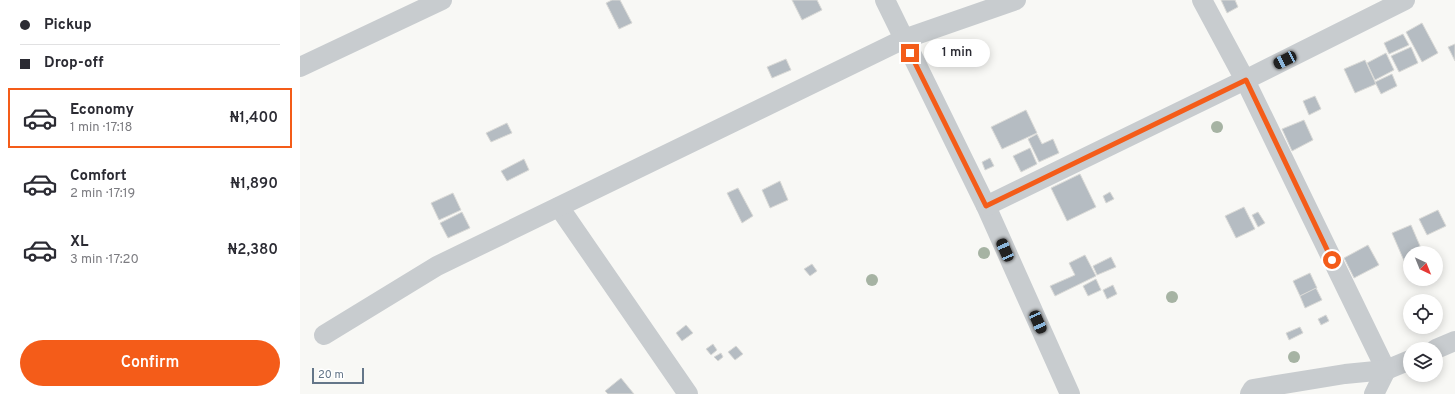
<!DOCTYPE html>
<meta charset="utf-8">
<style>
:root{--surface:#fff;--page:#f7f7f7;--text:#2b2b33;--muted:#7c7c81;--line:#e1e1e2;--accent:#f45c19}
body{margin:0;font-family:Overpass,sans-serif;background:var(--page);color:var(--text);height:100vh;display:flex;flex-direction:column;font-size:15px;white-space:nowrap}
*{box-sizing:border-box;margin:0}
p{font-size:13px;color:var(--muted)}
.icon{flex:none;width:22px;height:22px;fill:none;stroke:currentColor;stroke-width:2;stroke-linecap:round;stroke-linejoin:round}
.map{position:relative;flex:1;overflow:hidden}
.drawer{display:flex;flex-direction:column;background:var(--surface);width:300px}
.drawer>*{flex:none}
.hud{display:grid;align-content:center;height:88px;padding:0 20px;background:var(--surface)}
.needle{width:26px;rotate:137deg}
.tools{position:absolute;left:1103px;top:246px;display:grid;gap:8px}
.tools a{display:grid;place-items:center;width:40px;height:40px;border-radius:50%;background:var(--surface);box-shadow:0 2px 10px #0003;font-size:20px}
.scale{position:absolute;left:12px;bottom:10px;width:52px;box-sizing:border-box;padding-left:4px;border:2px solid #647689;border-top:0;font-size:11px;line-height:14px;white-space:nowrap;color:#647689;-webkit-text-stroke:3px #fff;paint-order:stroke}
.end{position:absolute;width:18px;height:18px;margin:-9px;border:5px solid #f45c19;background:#fff;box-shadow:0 0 0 2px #fff}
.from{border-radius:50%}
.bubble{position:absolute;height:28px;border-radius:14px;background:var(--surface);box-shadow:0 2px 10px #0003;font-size:13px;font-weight:600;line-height:28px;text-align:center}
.car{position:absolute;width:12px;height:24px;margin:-12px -6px;border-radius:5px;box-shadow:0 0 3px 1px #0007;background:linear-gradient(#222 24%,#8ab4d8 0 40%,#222 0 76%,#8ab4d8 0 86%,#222 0)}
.hud b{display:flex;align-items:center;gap:14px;height:38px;font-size:15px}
.hud b+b{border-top:1px solid var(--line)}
.hud i{width:10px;height:10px;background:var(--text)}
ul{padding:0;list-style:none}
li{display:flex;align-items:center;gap:12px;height:60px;margin:0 8px 6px;padding:0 12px;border:2px solid transparent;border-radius:0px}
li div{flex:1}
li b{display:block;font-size:15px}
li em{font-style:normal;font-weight:600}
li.selected{border-color:var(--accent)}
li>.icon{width:36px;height:36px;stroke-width:1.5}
.cta{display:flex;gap:8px;margin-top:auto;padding:8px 20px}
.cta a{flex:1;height:46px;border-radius:24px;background:var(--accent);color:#fff;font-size:16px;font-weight:600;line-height:46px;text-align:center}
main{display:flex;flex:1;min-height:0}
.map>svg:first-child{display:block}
.building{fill:#b5bcc2;stroke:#dadad7}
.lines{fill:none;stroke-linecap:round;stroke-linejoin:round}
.street{stroke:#c8cccf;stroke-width:20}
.tree{fill:#a6b3a3}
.route{stroke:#f45c19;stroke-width:5}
</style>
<main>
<section class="drawer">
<div class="hud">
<b><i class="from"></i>Pickup</b>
<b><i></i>Drop-off</b>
</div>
<ul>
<li class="selected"><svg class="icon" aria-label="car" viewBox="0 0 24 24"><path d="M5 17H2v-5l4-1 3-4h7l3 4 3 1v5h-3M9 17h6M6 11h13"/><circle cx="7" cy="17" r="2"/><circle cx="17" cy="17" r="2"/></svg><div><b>Economy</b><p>1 min · 17:18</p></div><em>₦1,400</em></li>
<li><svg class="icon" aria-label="car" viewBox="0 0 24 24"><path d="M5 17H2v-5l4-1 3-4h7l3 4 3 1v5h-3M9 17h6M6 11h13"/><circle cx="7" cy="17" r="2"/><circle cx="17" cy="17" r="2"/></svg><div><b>Comfort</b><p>2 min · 17:19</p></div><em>₦1,890</em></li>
<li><svg class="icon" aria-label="car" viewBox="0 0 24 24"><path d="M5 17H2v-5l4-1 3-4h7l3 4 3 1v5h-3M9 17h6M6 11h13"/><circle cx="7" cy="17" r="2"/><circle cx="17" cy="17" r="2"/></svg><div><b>XL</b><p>3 min · 17:20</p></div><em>₦2,380</em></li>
</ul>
<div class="cta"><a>Confirm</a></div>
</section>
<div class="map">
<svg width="1155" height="394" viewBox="0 0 1155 394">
<rect width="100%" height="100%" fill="#f8f8f5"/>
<g class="building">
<path d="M312,0h8l12,23 -13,6 -13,-26z"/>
<path d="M492,0h25l5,10 -20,10z"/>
<path d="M921,0h14l3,7 -11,6z"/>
<path d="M1122,23l16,30 -16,9 -16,-30z"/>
<path d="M1103,34l6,11 -20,9 -5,-11z"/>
<path d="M1155,44v17l-7,-14z"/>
<path d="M1111,47l7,16 -19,9 -8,-16z"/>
<path d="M1086,53l8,17 -19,10 -8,-17z"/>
<path d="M486,59l5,11 -19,8 -5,-11z"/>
<path d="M1065,60l11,24 -21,9 -11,-24z"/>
<path d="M1092,74l5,12 -16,8 -6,-12z"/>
<path d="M1015,96l6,13 -12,6 -6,-14z"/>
<path d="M726,110l11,23 -35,16 -11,-22z"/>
<path d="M1004,120l9,20 -21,11 -10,-22z"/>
<path d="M207,123l5,10 -21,9 -5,-9z"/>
<path d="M737,134l5,10 11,-5 6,14 -20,9 -11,-23z"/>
<path d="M730,148l7,16 -16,8 -8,-16z"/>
<path d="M690,158l4,8 -9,4 -3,-8z"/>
<path d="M224,159l5,11 -22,11 -6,-10z"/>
<path d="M780,174l16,33 -29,14 -16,-33z"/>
<path d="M480,181l8,19 -18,8 -8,-18z"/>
<path d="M438,188l15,28 -11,7 -15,-30z"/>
<path d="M810,192l4,7 -8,4 -3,-7z"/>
<path d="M153,193l8,17 -22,10 -8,-17z"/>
<path d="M944,207l11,22 -19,9 -11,-22z"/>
<path d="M1138,210l8,16 -19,9 -8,-16z"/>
<path d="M162,212l8,16 -22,10 -8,-15z"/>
<path d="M958,212l7,11 -7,4 -6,-12z"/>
<path d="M1111,225l12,28h-13v16l-2,1 -16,-37z"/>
<path d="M1068,245l11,20 -25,13 -10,-20z"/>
<path d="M785,255l11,21 -41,20 -5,-10 25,-11 -6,-12z"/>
<path d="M811,257l5,10 -19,8 -4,-9z"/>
<path d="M512,264l5,7 -7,5 -6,-7z"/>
<path d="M1010,273l7,15 -17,8 -7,-15z"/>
<path d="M796,279l5,11 -13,6 -5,-10z"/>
<path d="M813,285l4,9 -10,5 -4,-9z"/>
<path d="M1016,288l6,12 -17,8 -5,-12z"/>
<path d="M1026,315l3,6 -8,4 -3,-6z"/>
<path d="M386,325l7,8 -11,8 -6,-8z"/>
<path d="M1000,327l3,6 -14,7 -3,-7z"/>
<path d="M413,344l4,6 -6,5 -5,-6z"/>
<path d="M436,346l7,8 -8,6 -7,-8z"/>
<path d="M421,353l2,4 -5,4 -4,-4z"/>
<path d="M321,378l13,16h-26l-3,-3z"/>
</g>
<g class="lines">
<g class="street">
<path d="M585,0l101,206 84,188"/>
<path d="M902,0l43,80 141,290 -12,24"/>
<path d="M0,67l142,-67"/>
<path d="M686,206l259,-126 160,-80"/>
<path d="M259,207l129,187"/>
<path d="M24,335l113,-69 467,-227 112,-39"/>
<path d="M1136,349l19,-8"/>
<path d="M950,394l3,-5 92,-15 41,-4 24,-10"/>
</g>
</g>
<g class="tree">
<circle cx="917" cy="127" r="6"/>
<circle cx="684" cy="253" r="6"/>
<circle cx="572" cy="280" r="6"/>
<circle cx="872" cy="297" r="6"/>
<circle cx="994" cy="357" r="6"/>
</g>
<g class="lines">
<path class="route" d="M610,53l76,153 260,-126 86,180"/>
</g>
</svg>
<div class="tools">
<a><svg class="needle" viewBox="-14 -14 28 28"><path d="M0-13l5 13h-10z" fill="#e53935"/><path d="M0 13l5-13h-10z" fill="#7c7c81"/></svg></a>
<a><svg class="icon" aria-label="locate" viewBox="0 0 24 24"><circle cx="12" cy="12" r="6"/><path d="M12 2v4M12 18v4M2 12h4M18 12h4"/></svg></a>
<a><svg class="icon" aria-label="layers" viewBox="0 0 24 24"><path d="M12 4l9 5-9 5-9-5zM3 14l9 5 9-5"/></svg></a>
</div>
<div class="scale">20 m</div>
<i class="end from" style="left:1032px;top:260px"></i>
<i class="end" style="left:610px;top:53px"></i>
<div class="bubble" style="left:624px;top:39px;width:66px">1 min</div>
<i class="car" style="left:985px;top:60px;rotate:244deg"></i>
<i class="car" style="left:705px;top:250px;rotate:336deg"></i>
<i class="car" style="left:738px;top:322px;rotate:156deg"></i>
</div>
</main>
